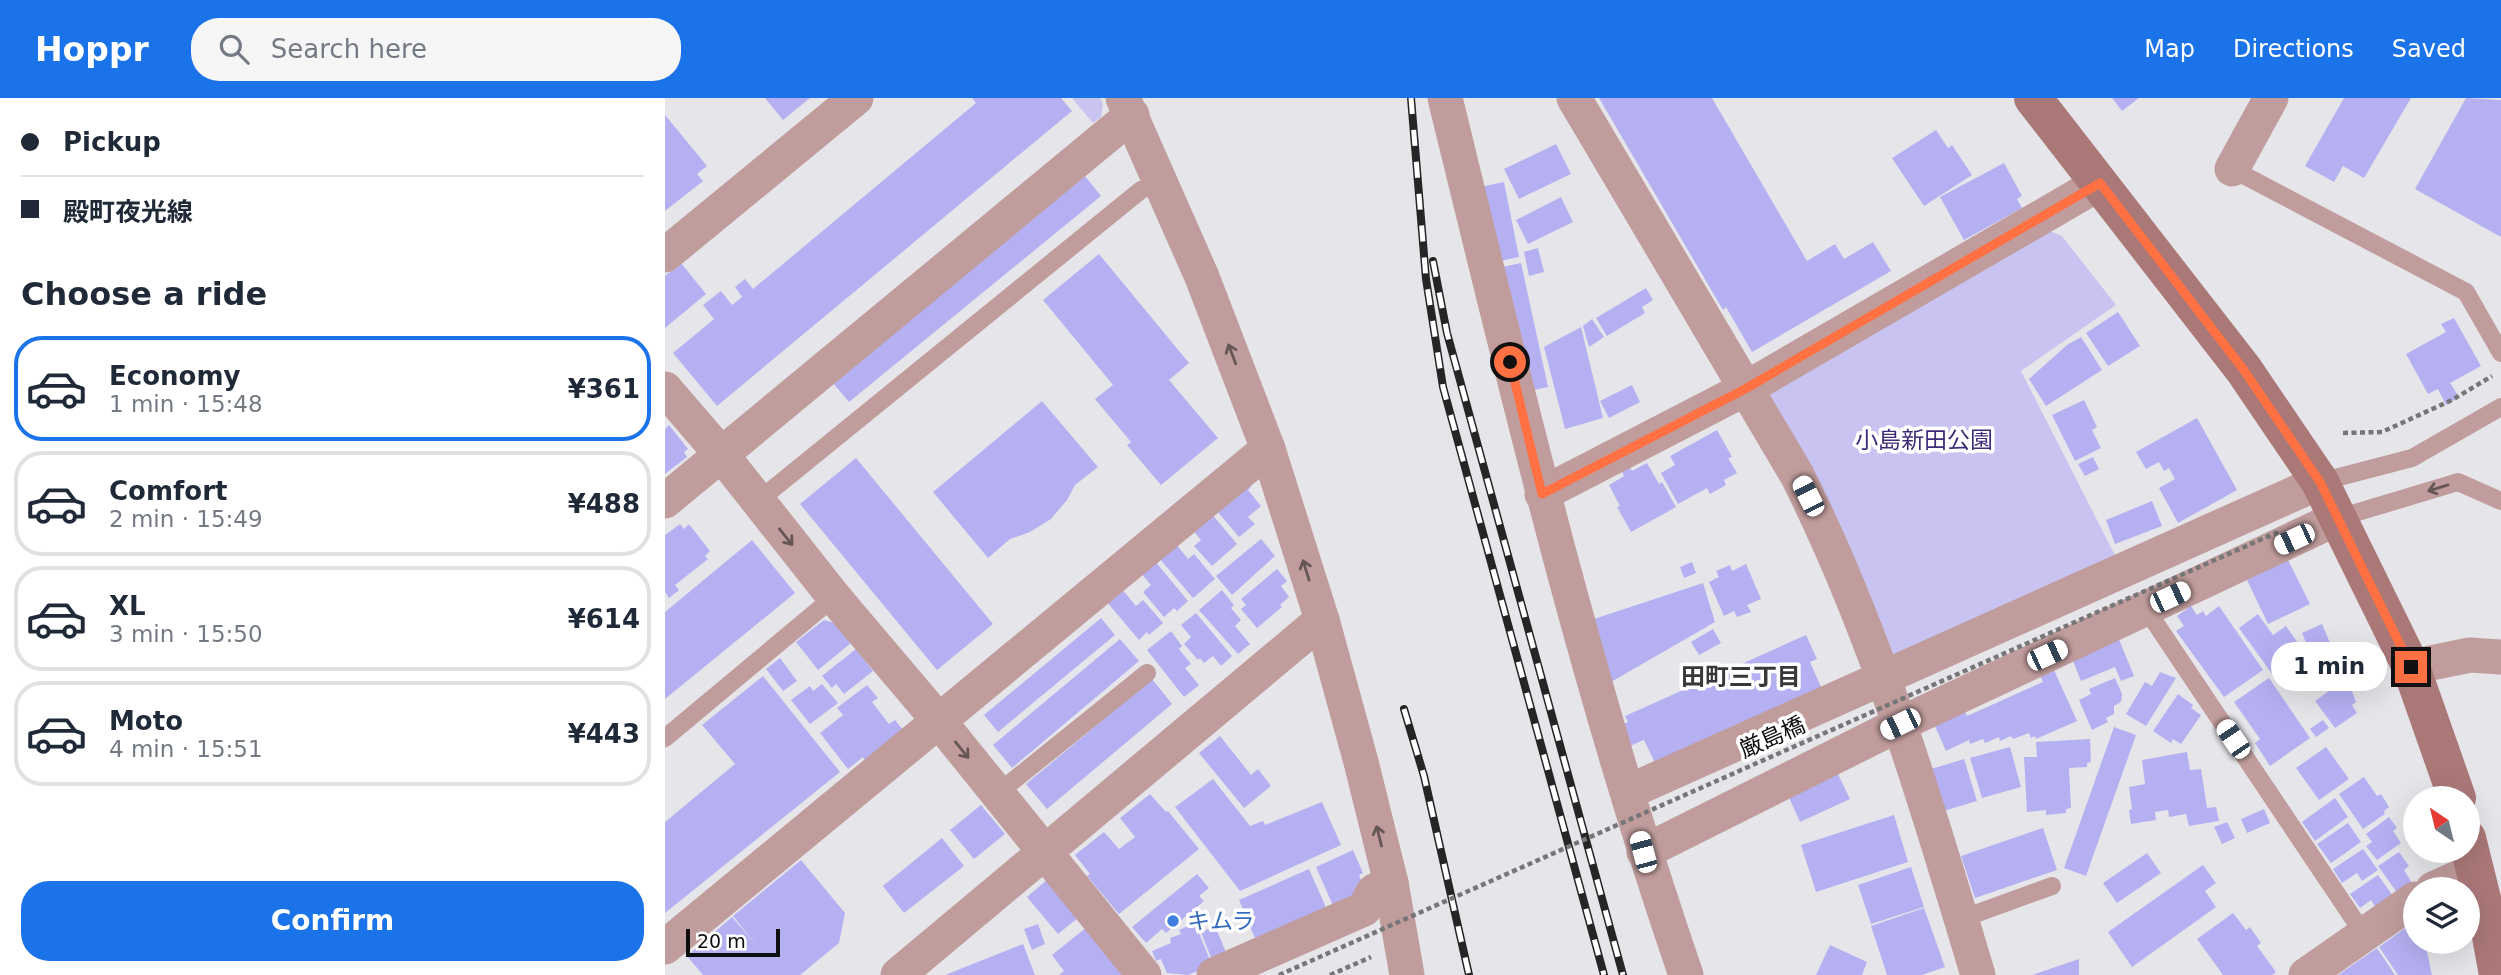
<!DOCTYPE html>
<meta charset="utf-8">
<style>
:root{--surface:#fff;--page:#f6f6f7;--text:#1f2937;--muted:#747a83;--line:#e0e1e3;--accent:#1a73e8}
body{margin:0;font-family:"DejaVu Sans","Noto Sans JP",sans-serif;background:var(--page);color:var(--text);height:100vh;display:flex;flex-direction:column;font-size:26px;white-space:nowrap}
*{box-sizing:border-box;margin:0}
p{font-size:23px;color:var(--muted)}
.icon{flex:none;width:38px;height:38px;fill:none;stroke:currentColor;stroke-width:2;stroke-linecap:round;stroke-linejoin:round}
.map{position:relative;flex:1;overflow:hidden}
.details{display:flex;flex-direction:column;background:var(--surface);width:665px}
.details>*{flex:none}
.banner{display:grid;align-content:center;height:154px;padding:0 21px;background:var(--surface)}
.needle{width:46px;rotate:325deg}
.fabs{position:absolute;left:1738px;top:688px;display:grid;gap:14px}
.fabs a{display:grid;place-items:center;width:77px;height:77px;border-radius:50%;background:var(--surface);box-shadow:0 7px 28px #0002;font-size:35px}
.scale{position:absolute;left:21px;bottom:18px;width:94px;box-sizing:border-box;padding-left:7px;border:4px solid #0e0e0f;border-top:0;font-size:19px;line-height:24px;white-space:nowrap;color:#0e0e0f;-webkit-text-stroke:5px #fff;paint-order:stroke}
.end{position:absolute;width:32px;height:32px;margin:-16px;border:9px solid #ff7043;background:#111;box-shadow:0 0 0 4px #111}
.from{border-radius:50%}
.bubble{position:absolute;height:49px;border-radius:24px;background:var(--surface);box-shadow:0 7px 28px #0002;font-size:23px;font-weight:700;line-height:49px;text-align:center}
.car{position:absolute;width:21px;height:42px;margin:-21px -10px;border-radius:9px;box-shadow:0 0 5px 2px #0007;background:linear-gradient(#fff 24%,#345 0 40%,#fff 0 76%,#345 0 86%,#fff 0)}
.banner b{display:flex;align-items:center;gap:24px;height:66px;font-size:26px}
.banner b+b{border-top:2px solid var(--line)}
.banner i{width:18px;height:18px;background:var(--text)}
ul{padding:0;list-style:none}
li{display:flex;align-items:center;gap:21px;height:105px;margin:0 14px 10px;padding:0 7px;border:4px solid var(--line);border-radius:28px}
li div{flex:1}
li b{display:block;font-size:26px}
li em{font-style:normal;font-weight:700}
li.current{border-color:var(--accent)}
li>.icon{width:63px;height:63px;stroke-width:1.5}
h2{padding:0 21px;font-size:32px;line-height:84px}
.action{display:flex;gap:14px;margin-top:auto;padding:14px 21px}
.action a{flex:1;height:80px;border-radius:28px;background:var(--accent);color:#fff;font-size:28px;font-weight:700;line-height:80px;text-align:center}
header{display:flex;align-items:center;gap:42px;box-sizing:border-box;height:98px;padding:0 35px;background:var(--accent);color:#fff}
header strong{font-size:33px}
nav{display:flex;gap:38px;margin-inline-start:auto;font-size:24px}
.search{width:490px;height:63px;background:var(--page);display:flex;align-items:center;gap:18px;box-sizing:border-box;padding:0 24px;border-radius:28px;color:var(--muted);font-size:26px}
main{display:flex;flex:1;min-height:0}
.map>svg:first-child{display:block}
.green{fill:#c8c3f0}
.building{fill:#b5b0f2}
.lines{fill:none;stroke-linecap:round;stroke-linejoin:round}
.path{stroke:#767678;stroke-width:4.5;stroke-dasharray:5 3.5;stroke-linecap:butt}
.lane{stroke:#c09d9c;stroke-width:18}
.street{stroke:#c09d9c;stroke-width:35}
.secondary{stroke:#ab7878;stroke-width:38}
.rail-casing{stroke:#252526;stroke-width:8}
.rail{stroke:#fff;stroke-width:5;stroke-dasharray:16;stroke-linecap:butt}
.path-bridge{stroke:#767678;stroke-width:4.5;stroke-dasharray:5 3.5;stroke-linecap:butt}
.oneway{stroke:#675656}
.route{stroke:#ff7043;stroke-width:9}
.shop-dot{fill:#3f7fe0;stroke:#fff;stroke-width:2.5}
.labels{text-anchor:middle;dominant-baseline:central;stroke-width:7;stroke-linejoin:round;paint-order:stroke}
.park-label{font-size:23px;fill:#3e2c79;stroke:#fff}
.street-label{font-size:23px;fill:#0e0e0f;stroke:#fff}
.shop-label{font-size:23px;fill:#366cbe;stroke:#fff;text-anchor:start}
.neighbourhood-label{font-size:24px;font-weight:bold;fill:#38373a;stroke:#fff}
</style>
<header>
<strong>Hoppr</strong>
<div class="search"><svg class="icon" aria-label="search" viewBox="0 0 24 24"><circle cx="10" cy="10" r="6"/><path d="M15 15l6 6"/></svg>Search here</div>
<nav><a>Map</a><a>Directions</a><a>Saved</a></nav>
</header>
<main>
<section class="details">
<div class="banner">
<b><i class="from"></i>Pickup</b>
<b><i></i>殿町夜光線</b>
</div>
<h2>Choose a ride</h2>
<ul>
<li class="current"><svg class="icon" aria-label="car" viewBox="0 0 24 24"><path d="M5 17H2v-5l4-1 3-4h7l3 4 3 1v5h-3M9 17h6M6 11h13"/><circle cx="7" cy="17" r="2"/><circle cx="17" cy="17" r="2"/></svg><div><b>Economy</b><p>1 min · 15:48</p></div><em>¥361</em></li>
<li><svg class="icon" aria-label="car" viewBox="0 0 24 24"><path d="M5 17H2v-5l4-1 3-4h7l3 4 3 1v5h-3M9 17h6M6 11h13"/><circle cx="7" cy="17" r="2"/><circle cx="17" cy="17" r="2"/></svg><div><b>Comfort</b><p>2 min · 15:49</p></div><em>¥488</em></li>
<li><svg class="icon" aria-label="car" viewBox="0 0 24 24"><path d="M5 17H2v-5l4-1 3-4h7l3 4 3 1v5h-3M9 17h6M6 11h13"/><circle cx="7" cy="17" r="2"/><circle cx="17" cy="17" r="2"/></svg><div><b>XL</b><p>3 min · 15:50</p></div><em>¥614</em></li>
<li><svg class="icon" aria-label="car" viewBox="0 0 24 24"><path d="M5 17H2v-5l4-1 3-4h7l3 4 3 1v5h-3M9 17h6M6 11h13"/><circle cx="7" cy="17" r="2"/><circle cx="17" cy="17" r="2"/></svg><div><b>Moto</b><p>4 min · 15:51</p></div><em>¥443</em></li>
</ul>
<div class="action"><a>Confirm</a></div>
</section>
<div class="map">
<svg width="1836" height="877" viewBox="0 0 1836 877">
<rect width="100%" height="100%" fill="#e6e6ea"/>
<g class="green">
<path d="M407,0h28l3,6 -2,13 -8,6z"/>
<path d="M1384,133l13,5 54,69 -95,66 98,192 -228,104 -124,-265 3,-19z"/>
</g>
<g class="building">
<path d="M100,0h45l-27,22z"/>
<path d="M307,0h89l11,13 -355,295 -44,-53 41,-34 -11,-14 18,-14 11,14 10,-8 -7,-10 10,-8 8,10 223,-186z"/>
<path d="M934,0h113l95,163 28,-17 9,15 29,-17 18,29 -139,81 -26,-45 -3,3z"/>
<path d="M1447,0h27l-17,13z"/>
<path d="M1679,0h67l-47,80 -21,-12 -9,16 -29,-16z"/>
<path d="M1801,0l35,2v137l-86,-48z"/>
<path d="M0,17l42,51 -10,8 6,7 -38,30z"/>
<path d="M1271,32l12,18 4,-3 20,30 -48,31 -32,-48z"/>
<path d="M891,46l15,30 -52,25 -15,-30z"/>
<path d="M1339,65l18,33 -5,3 5,9 -58,32 -24,-43z"/>
<path d="M420,78l16,20 -252,206 -17,-20z"/>
<path d="M839,84l15,75 -28,6 -16,-75z"/>
<path d="M896,99l12,25 -45,22 -12,-24z"/>
<path d="M873,150l6,24 -15,4 -5,-24z"/>
<path d="M434,156l90,109 -20,17 49,58 -57,47 -34,-40 4,-3 -36,-43 18,-14 -70,-85z"/>
<path d="M16,165l25,31 -41,34v-52z"/>
<path d="M856,165l27,124 -28,6 -27,-124z"/>
<path d="M981,190l7,12 -11,7 3,6 -38,23 -11,-18z"/>
<path d="M1453,214l22,34 -32,20 -22,-33z"/>
<path d="M1789,220l27,48 -31,17 9,14 -13,8 -8,-16 -10,5 -22,-40 40,-22 -5,-8z"/>
<path d="M927,221l12,18 -15,10 -6,-21z"/>
<path d="M916,229l22,91 -38,11 -21,-82z"/>
<path d="M1416,239l21,33 -56,36 -17,-27 38,-34z"/>
<path d="M967,287l8,17 -31,16 -9,-17z"/>
<path d="M1419,302l13,27 -5,3 9,18 -26,13 -23,-46z"/>
<path d="M377,303l56,66 -23,18 -8,15 -16,19 -21,13 -20,7 -22,19 -55,-66z"/>
<path d="M1532,320l40,72 -59,33 -19,-35 16,-9 -6,-11 -5,3 -5,-9 -13,7 -10,-17z"/>
<path d="M4,327l19,24 -4,3 3,5 -22,17v-45z"/>
<path d="M1052,332l15,27 -4,1 9,15 -13,7 2,5 -16,9 -3,-6 -29,16 -17,-31 14,-8 -5,-9z"/>
<path d="M1428,359l6,12 -14,7 -7,-12z"/>
<path d="M191,360l137,166 -56,46 -137,-166z"/>
<path d="M982,365l12,21 3,-2 14,25 -45,25 -14,-25 3,-1 -11,-21 15,-9 -2,-4 8,-4 2,3z"/>
<path d="M581,383l5,6 -3,3 13,16 -13,11 7,7 -16,13 -22,-26z"/>
<path d="M1487,403l10,25 -47,18 -9,-24z"/>
<path d="M546,415l26,31 -25,22 -18,-20 7,-6 -9,-11z"/>
<path d="M15,426l4,5 5,-5 21,27 -5,5 3,3 -33,26 4,5 -10,8 -4,-6v-57z"/>
<path d="M596,441l14,17 -43,39 -16,-19z"/>
<path d="M87,442l43,53 -130,106v-87z"/>
<path d="M511,446l12,15 6,-5 21,25 -22,19 -34,-40z"/>
<path d="M489,462l34,41 -11,10 -3,-3 -10,9 -21,-25 8,-7 -11,-13z"/>
<path d="M1623,462l22,44 -42,20 -21,-44z"/>
<path d="M1027,464l4,11 -12,5 -4,-11z"/>
<path d="M1081,466l15,35 -14,6 4,7 -14,5 -3,-6 -10,5 -15,-34 10,-5 -3,-6 14,-6 2,6z"/>
<path d="M612,471l10,12 -6,5 8,11 -9,8 2,2 -25,21 -16,-19 5,-4 -5,-6z"/>
<path d="M1038,485l12,39 -104,60 -20,-62z"/>
<path d="M456,490l15,18 7,-6 20,23 -14,12 -2,-3 -8,8 -33,-39z"/>
<path d="M557,492l12,15 -3,3 10,12 -6,6 15,18 -12,10 -39,-44z"/>
<path d="M1526,508l6,9 6,-4 3,5 13,-10 44,64 -39,27 -48,-66 8,-5 -7,-10z"/>
<path d="M531,515l36,43 -11,10 -8,-10 -9,7 -4,-5 -2,2 -14,-16 7,-7 -10,-12z"/>
<path d="M1593,516l15,21 13,-9 19,27 -12,9 1,3 -19,13 -36,-50z"/>
<path d="M436,520l14,17 -117,97 -14,-17z"/>
<path d="M159,522l11,3 16,20 -33,27 -22,-28z"/>
<path d="M1657,526l8,19 -20,9 -8,-19z"/>
<path d="M1048,531l8,14 -22,12 -8,-13z"/>
<path d="M506,533l11,15 -3,3 12,15 -6,4 14,17 -15,12 -37,-47z"/>
<path d="M1141,537l11,24 -7,3 12,27 -167,74 -11,-23 -14,6 -9,-21 7,-3 -3,-6z"/>
<path d="M1453,539l16,39 -13,5 -6,-14 -34,14 -10,-25z"/>
<path d="M455,541l19,22 -127,107 -19,-23z"/>
<path d="M191,551l17,22 -29,23 -8,-10 -4,4 -10,-12z"/>
<path d="M115,560l17,23 -14,10 -17,-22z"/>
<path d="M1389,572l23,51 -41,18 -1,-3 -4,2 -2,-5 -16,6 -2,-3 -11,5 -1,-4 -14,6 -2,-4 -13,5 -1,-4 -23,11 -12,-27 31,-13 2,5 76,-34 -3,-6z"/>
<path d="M1495,574l16,6 -30,48 -20,-12 19,-32 7,4z"/>
<path d="M98,578l77,96 -175,141v-91l70,-58 -33,-39z"/>
<path d="M1450,580l7,16 -1,8 -7,4v8l-8,4 2,4 -16,8 -13,-30 12,-6 -2,-5z"/>
<path d="M1604,580l41,60 -40,28 -15,-23 5,-4 -26,-37z"/>
<path d="M1682,580l9,24 -4,3 5,8 -22,15 -20,-27z"/>
<path d="M487,581l20,25 -125,105 -21,-25z"/>
<path d="M157,586l16,19 -28,21 -19,-24 19,-14 3,5z"/>
<path d="M202,587l11,13 -6,4 17,22 6,-4 9,11 -39,30 -2,-4 -15,12 -28,-36 23,-18 -6,-7z"/>
<path d="M1513,596l15,11 -2,3 10,7 -20,29 -8,-5 -2,4 -18,-12z"/>
<path d="M1658,622l6,8 -13,9 -6,-8z"/>
<path d="M1449,629l22,8 -50,141 -22,-8z"/>
<path d="M555,638l31,39 7,-6 13,17 -27,22 -45,-55z"/>
<path d="M1425,641l1,23 -4,1v4l-18,1 2,40 -5,1v4l-20,2v-5l-19,2 -3,-55h13l-1,-15z"/>
<path d="M1345,649l11,40 -39,11 -12,-40z"/>
<path d="M1661,649l23,32 -30,21 -23,-32z"/>
<path d="M1522,654l3,18 11,-1 6,39 9,-1 3,14 -30,5 -3,-12 -17,3 -1,-7 -13,2 1,8 -25,4 -2,-14 3,-1 -3,-22 16,-3 -3,-24z"/>
<path d="M1299,661l13,42 -37,11 -12,-42z"/>
<path d="M1170,670l15,31 -50,23 -14,-31z"/>
<path d="M1699,679l13,19 4,-2 8,13 -5,4 1,3 -22,15 -24,-35z"/>
<path d="M548,681l37,47 13,-5 2,4 57,-23 19,43 -101,46 -65,-84z"/>
<path d="M485,696l16,18 2,-1 31,38 -80,65 -32,-38 3,-2 -15,-19 29,-23 15,17 16,-12 -15,-19z"/>
<path d="M1670,700l13,19 -33,24 -13,-19z"/>
<path d="M316,707l24,29 -31,25 -24,-29z"/>
<path d="M1599,711l6,14 -23,10 -6,-14z"/>
<path d="M1229,717l14,47 -92,30 -15,-47z"/>
<path d="M1724,719l8,11 -4,3 8,12 -24,17 -11,-14 6,-4 -6,-8z"/>
<path d="M1562,724l8,16 -13,6 -8,-17z"/>
<path d="M1683,725l13,19 -30,21 -14,-19z"/>
<path d="M1378,730l14,42 -82,28 -14,-42z"/>
<path d="M277,740l22,28 -60,47 -21,-27z"/>
<path d="M1698,751l15,21 -16,11 -5,-8 -15,10 -9,-14z"/>
<path d="M688,752l10,23 -4,2 6,14 -31,19 -18,-41z"/>
<path d="M1734,754l10,14 -5,4 8,13 -14,11 -20,-28z"/>
<path d="M1482,755l14,20 -44,30 -14,-20z"/>
<path d="M136,762l44,53 -6,30 -39,32h-97l-16,-19 45,-39 25,29 -24,-30z"/>
<path d="M1538,767l13,18 -11,8 11,16 -84,60 -24,-35z"/>
<path d="M1246,769l13,40 -53,17 -13,-39z"/>
<path d="M644,771l19,43 -71,31 -18,-43z"/>
<path d="M532,776l12,14 -10,8 5,5 -38,32 -4,-4 -16,14 -14,-16z"/>
<path d="M1713,777l15,21 -17,12 -5,-8 -11,8 -10,-14z"/>
<path d="M383,781l31,38 -21,17 -31,-37z"/>
<path d="M1259,810l21,59 -23,8h-35l-16,-49z"/>
<path d="M1568,815l13,17 4,-3 11,16 -4,3 19,26 -4,3h-49l-26,-36z"/>
<path d="M1750,823v21h10l7,33h-34l-19,-28z"/>
<path d="M530,825l17,42 -24,10 -21,-2 -6,-14 -5,2 -4,-10 19,-8 -1,-5 11,-4 -2,-4z"/>
<path d="M373,826l7,20 -13,6 -8,-21z"/>
<path d="M550,828l13,31 -15,6 -12,-31z"/>
<path d="M422,829l38,48h-66l5,-4 -12,-16z"/>
<path d="M358,846l12,31h-90z"/>
<path d="M1165,847l37,17 -5,13h-46z"/>
<path d="M1712,850l18,27h-57z"/>
<path d="M1414,861v16h-47z"/>
</g>
<g class="lines">
<g class="path">
<path d="M1678,335l39,-1 70,-32 40,-24"/>
<path d="M665,877l41,-18"/>
</g>
<g class="lane">
<path d="M1567,71l234,123 35,61"/>
<path d="M1655,384l92,-24 89,-51"/>
<path d="M93,403l383,-311 20,-8"/>
<path d="M1673,420l120,-36 43,19"/>
<path d="M1481,511l217,324"/>
<path d="M0,640l169,-141"/>
<path d="M333,695l149,-120"/>
<path d="M1296,821l91,-33"/>
</g>
<g class="street">
<path d="M458,0l79,179 66,172 54,171 39,142 30,121 16,92"/>
<path d="M780,0c72,294 142,590 241,877"/>
<path d="M909,0l223,377c80,159 130,330 181,500"/>
<path d="M1567,71l39,-71"/>
<path d="M0,157l191,-157"/>
<path d="M0,291l56,65 113,143 105,124 205,254"/>
<path d="M877,396l203,-105 355,-206"/>
<path d="M0,403l467,-386"/>
<path d="M1746,569l59,-12 31,2"/>
<path d="M963,694l692,-310"/>
<path d="M979,754l256,-128 438,-206"/>
<path d="M1768,791l43,-19"/>
<path d="M0,849l603,-498"/>
<path d="M233,877l424,-355"/>
<path d="M549,877l150,-66 10,-18 17,-8"/>
<path d="M1641,877l109,-76"/>
</g>
<g class="secondary">
<path d="M1368,0l211,272 76,112 91,185 46,131"/>
<path d="M1802,740l23,93 8,44"/>
</g>
<defs>
<g id="rail">
<path d="M746,0l15,181 17,108 161,588"/>
<path d="M768,163l14,72 176,642"/>
<path d="M739,611l20,67 45,199"/>
</g>
</defs>
<use href="#rail" class="rail-casing"/>
<use href="#rail" class="rail"/>
<path class="path-bridge" d="M614,877l999,-443"/>
</g>
<defs><path id="oneway-shaft" d="M-6 0H5M1.5-3L5.5 0L1.5 3" fill="none" stroke-width="1.6" stroke-linecap="round" stroke-linejoin="round" transform="scale(1.75)"/></defs>
<g class="oneway">
<use href="#oneway-shaft" transform="translate(567 256) rotate(-111)"/>
<use href="#oneway-shaft" transform="translate(1773 390) rotate(163)"/>
<use href="#oneway-shaft" transform="translate(121 439) rotate(51)"/>
<use href="#oneway-shaft" transform="translate(641 472) rotate(-107)"/>
<use href="#oneway-shaft" transform="translate(297 652) rotate(51)"/>
<use href="#oneway-shaft" transform="translate(714 738) rotate(-104)"/>
</g>
<g class="lines">
<path class="route" d="M845,264l32,132 203,-105 355,-206 143,186 77,113 91,185"/>
</g>
<circle class="shop-dot" cx="508" cy="823" r="7"/>
<g class="labels">
<g class="park-label">
<text x="1259" y="342">小島新田公園</text>
</g>
<g class="street-label">
<text transform="translate(1107 639) rotate(-24)">厳島橋</text>
</g>
<g class="shop-label">
<text x="522" y="823">キムラ</text>
</g>
<g class="neighbourhood-label">
<text x="1076" y="579">田町三丁目</text>
</g>
</g>
</svg>
<div class="fabs">
<a><svg class="needle" viewBox="-14 -14 28 28"><path d="M0-13l5 13h-10z" fill="#e53935"/><path d="M0 13l5-13h-10z" fill="#747a83"/></svg></a>
<a><svg class="icon" aria-label="layers" viewBox="0 0 24 24"><path d="M12 4l9 5-9 5-9-5zM3 14l9 5 9-5"/></svg></a>
</div>
<div class="scale">20 m</div>
<i class="end from" style="left:845px;top:264px"></i>
<i class="end" style="left:1746px;top:569px"></i>
<div class="bubble" style="left:1606px;top:544px;width:116px">1 min</div>
<i class="car" style="left:1143px;top:398px;rotate:333deg"></i>
<i class="car" style="left:1629px;top:441px;rotate:245deg"></i>
<i class="car" style="left:1505px;top:499px;rotate:65deg"></i>
<i class="car" style="left:1382px;top:557px;rotate:65deg"></i>
<i class="car" style="left:1235px;top:626px;rotate:244deg"></i>
<i class="car" style="left:1568px;top:641px;rotate:326deg"></i>
<i class="car" style="left:978px;top:754px;rotate:345deg"></i>
</div>
</main>
